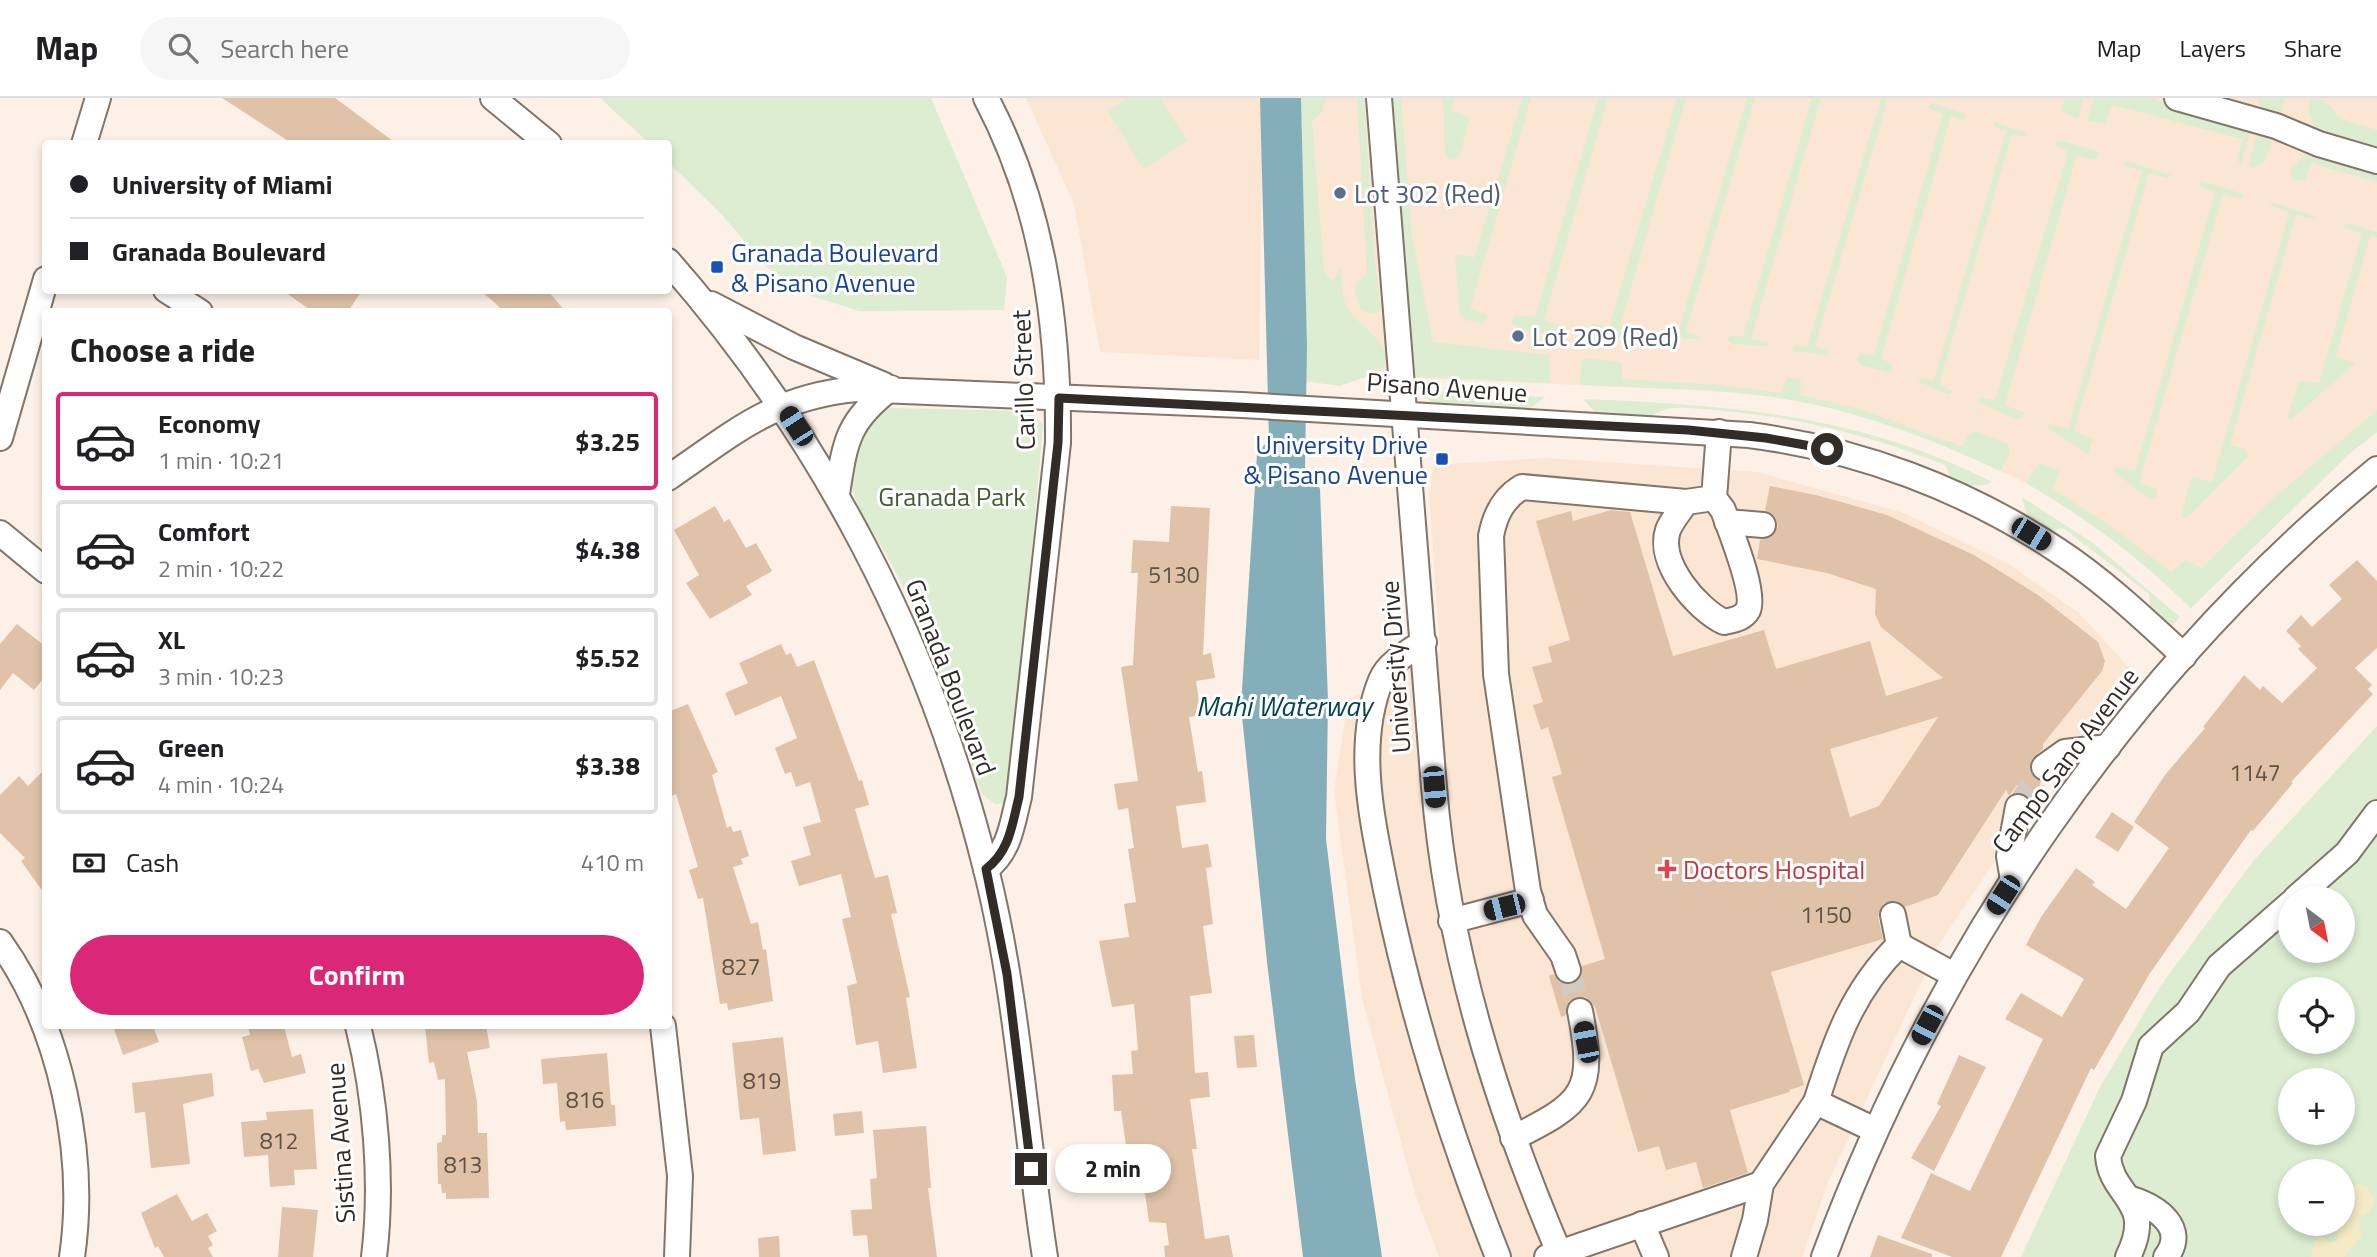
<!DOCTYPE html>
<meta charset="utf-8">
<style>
:root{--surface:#fff;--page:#f6f6f6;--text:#202124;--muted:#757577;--line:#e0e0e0;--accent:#db2777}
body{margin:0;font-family:"Titillium Web",sans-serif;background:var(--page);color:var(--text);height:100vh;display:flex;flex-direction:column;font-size:26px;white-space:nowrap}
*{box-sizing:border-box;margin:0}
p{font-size:23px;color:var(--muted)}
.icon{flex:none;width:38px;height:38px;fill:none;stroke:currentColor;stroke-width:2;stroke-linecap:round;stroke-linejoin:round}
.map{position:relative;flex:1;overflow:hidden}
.side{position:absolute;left:42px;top:210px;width:630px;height:721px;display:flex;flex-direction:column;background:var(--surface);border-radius:7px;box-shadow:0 4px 10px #0003}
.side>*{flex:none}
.hud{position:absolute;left:42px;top:42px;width:630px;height:154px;border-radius:7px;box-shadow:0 4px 10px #0003;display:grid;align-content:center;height:154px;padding:0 28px;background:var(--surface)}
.needle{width:46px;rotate:148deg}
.buttons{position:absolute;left:2278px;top:788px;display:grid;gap:14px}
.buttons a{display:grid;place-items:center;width:77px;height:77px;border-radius:50%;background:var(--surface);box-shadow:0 4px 10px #0003;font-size:35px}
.end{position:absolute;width:32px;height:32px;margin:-16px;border:9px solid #312c27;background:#fff;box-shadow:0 0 0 4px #fff}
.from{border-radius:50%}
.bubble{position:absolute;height:49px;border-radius:24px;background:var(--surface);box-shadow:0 4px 10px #0003;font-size:23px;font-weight:700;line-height:49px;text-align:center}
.car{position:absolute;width:21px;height:42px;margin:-21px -10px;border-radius:9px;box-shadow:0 0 5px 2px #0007;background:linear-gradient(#222 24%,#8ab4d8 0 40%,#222 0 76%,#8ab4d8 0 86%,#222 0)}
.hud b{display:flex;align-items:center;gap:24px;height:66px;font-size:26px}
.hud b+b{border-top:2px solid var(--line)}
.hud i{width:18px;height:18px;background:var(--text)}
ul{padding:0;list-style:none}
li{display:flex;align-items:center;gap:21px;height:98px;margin:0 14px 10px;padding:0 14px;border:4px solid var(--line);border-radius:7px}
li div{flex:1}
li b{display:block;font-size:26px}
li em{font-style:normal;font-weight:700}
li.active{border-color:var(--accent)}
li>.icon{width:63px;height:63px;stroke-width:1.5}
h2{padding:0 28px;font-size:32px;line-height:84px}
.pay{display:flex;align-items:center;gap:18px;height:77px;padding:0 28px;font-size:26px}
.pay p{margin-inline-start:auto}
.action{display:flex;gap:14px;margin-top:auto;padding:14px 28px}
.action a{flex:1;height:80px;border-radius:42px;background:var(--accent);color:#fff;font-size:28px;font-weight:700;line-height:80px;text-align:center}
header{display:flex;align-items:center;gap:42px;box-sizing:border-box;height:98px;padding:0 35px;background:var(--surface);border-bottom:2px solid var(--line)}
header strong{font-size:33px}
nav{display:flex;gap:38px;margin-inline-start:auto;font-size:24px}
.search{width:490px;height:63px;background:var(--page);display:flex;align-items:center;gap:18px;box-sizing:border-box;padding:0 24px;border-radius:38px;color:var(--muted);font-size:26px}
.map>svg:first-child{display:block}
.built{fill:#fbe6d4}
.green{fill:#dcedd1;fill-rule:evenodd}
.sand{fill:#f4eac5}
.water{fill:#83aeba}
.building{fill:#dfc2a7;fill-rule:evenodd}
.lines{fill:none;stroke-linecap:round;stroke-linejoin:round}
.minor-tunnel{stroke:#d4cac1;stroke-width:24;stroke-dasharray:24 12;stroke-linecap:butt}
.minor-casing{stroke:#827569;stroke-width:28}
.minor{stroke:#fff;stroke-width:24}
.route{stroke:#312c27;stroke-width:9}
.service-dot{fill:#5c6f8a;stroke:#fff;stroke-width:2.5}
.transit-dot{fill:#1a4fb4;stroke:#fff;stroke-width:2.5}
.health-dot{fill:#e0444e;stroke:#fff;stroke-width:2.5}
.labels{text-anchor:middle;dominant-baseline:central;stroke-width:6;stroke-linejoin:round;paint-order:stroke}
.number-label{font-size:23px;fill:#5c5247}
.service-label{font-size:26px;fill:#4e5e75;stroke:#fff;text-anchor:start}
.transit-label{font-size:26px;fill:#164399;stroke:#fff;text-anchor:start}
.street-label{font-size:26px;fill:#312c27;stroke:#fff}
.park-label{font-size:26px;fill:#425d2d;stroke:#fff}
.health-label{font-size:26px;fill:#be3a42;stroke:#fff;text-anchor:start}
.water-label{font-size:28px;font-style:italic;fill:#054654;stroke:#fff}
</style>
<header>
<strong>Map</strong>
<div class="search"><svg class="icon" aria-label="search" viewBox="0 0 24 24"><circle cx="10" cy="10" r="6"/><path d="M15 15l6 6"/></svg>Search here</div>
<nav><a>Map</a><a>Layers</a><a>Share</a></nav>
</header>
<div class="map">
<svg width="2377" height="1159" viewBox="0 0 2377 1159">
<rect width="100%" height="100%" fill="#fdf1e7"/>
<g class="built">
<path d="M1026,0h237l-4,262 -159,-8 -26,-148z"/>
<path d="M1301,0h1076v334l-28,22 -158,154 -64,-58 -57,-40 -44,-27 -75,-36 -57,-21 -70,-20 -57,-10 -54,-5 -409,-18 3,-27z"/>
<path d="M1545,360l212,14 144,40 108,52 70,49 56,61 -85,105 -112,167 -109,234 -27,77h-216l-5,-10 -20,10h-122l-24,-63 -53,-196 -28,-207 14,-91 92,-49 -11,-159 5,-27z"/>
</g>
<g class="green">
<path d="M600,0h331l76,179 -3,33 -145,1 -50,-16 -41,-27 -48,-55 -51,-50 -1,-19 -19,-1z"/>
<path d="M1129,0h31l27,43 -43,28 -37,-58z"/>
<path d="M1301,0h25l-4,14 -10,9 12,150 9,11 8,-15c1,12 0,27 5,38 11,27 63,39 27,74l-7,-2 -27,9 -35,-5 3,-35z"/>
<path d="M1357,0h7l10,157 7,53 -6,6 -14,-4 -6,-18 1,-9 11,-8z"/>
<path d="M1392,0h9l11,137 21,107 116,13 1,28 -136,-7z"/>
<path d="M1443,0h11l-3,12 19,8 -11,38 -8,4 -6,-3z"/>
<path d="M1522,0h9l-61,211 16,5 2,4 -5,6 -17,-4 -6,-6 -5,-55 4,-5 15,4z"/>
<path d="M1598,0h10l-64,222 16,6 1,5c-11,6 -43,1 -49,-9l2,-7 21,2z"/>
<path d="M1677,0h9l-66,228 13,3 2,5 -7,3 -38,-2 -2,-5 5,-6 16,3z"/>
<path d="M1747,0h8l-69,233 12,4 1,4h-36l-1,-6 15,3z"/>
<path d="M1812,0h9l-70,241 17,4v3l-36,-2 -5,-5 4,-4 12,2z"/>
<path d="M1881,0h7l-73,248 12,4 1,5 -36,-4 3,-6 12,2z"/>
<path d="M2065,0h19l-6,21 -17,-8z"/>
<path d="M2094,0h55l102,30 -10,36 -4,-4 5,-21 -130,-34 -7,19 -18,-3z"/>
<path d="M2257,0h28l-6,20 -15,-4z"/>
<path d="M2311,0l14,3 16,18 36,11v17l-62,-20 -7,-15z"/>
<path d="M1932,5l35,12 -4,5 -12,-4 -70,242 12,7 -2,6 -4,1 -26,-7 -5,-6 5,-6 13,2 69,-241 -15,-6z"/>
<path d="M1993,24l35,11 -4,4 -12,-3 -73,251 14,6 -4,3 -31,-12 3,-4 13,2 72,-249 -11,-4z"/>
<path d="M2258,32l16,4 -9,27 -11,7 -6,-2z"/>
<path d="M2059,42l38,11 3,4 -6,5 -17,-5 -72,250 20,8 -6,7 -42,-18 4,-4 14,2 73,-248 -15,-8z"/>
<path d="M2304,57l73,19v8l-66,-19 -5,17h-14l-2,-10z"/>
<path d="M2124,62l47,15 -4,3 -18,-5 -75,258 19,8 -5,15 -42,-27 4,-3 18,5 74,-258 -17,-5z"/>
<path d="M2200,82l44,14 -3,5 -18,-5 -84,289 18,6v8l-8,1 -36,-27 4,-4 18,4 80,-279 -16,-5z"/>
<path d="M2272,104l45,15 -3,2 -18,-4 -66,230 15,4 3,8 -60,60 -7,1 9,-38 3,-3 19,5 77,-269 -19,-8z"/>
<path d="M2346,125l31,9v5l-7,-1 -34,120 19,7 -64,57 -4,-2 11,-34 2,-3 19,2 43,-150 -20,-6z"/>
<path d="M1586,260l33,4 3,2v15l98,6 62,8 5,-16 14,3 -1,15 60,14 103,38 5,-12 7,-4 32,12 3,9 -10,19c-74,-35 -152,-64 -234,-75 -61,-8 -125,-8 -187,-11l3,-24z"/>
<path d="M1417,292l128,7 -16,12 -95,-5z"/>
<path d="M1583,301c145,6 276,15 409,83 -16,8 -27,2 -42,-5l-5,-12c-75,-30 -151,-49 -231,-55 -22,-1 -45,-7 -62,6l-57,-4z"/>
<path d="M891,310l130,3 13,4 9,10 -24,270 -15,106 -3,3h-6l-13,-10c-33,-76 -52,-154 -90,-229 -10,-19 -43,-67 -41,-86 2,-27 15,-60 40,-71z"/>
<path d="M2377,312v22l-28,22 -158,154c-50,-49 -104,-90 -165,-125l13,-20 19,7 2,4 -8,14 61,40 58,44 15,-12 16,8 67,-66z"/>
<path d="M2022,399l71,46 87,74 -8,9 -22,-17 -1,-15 -86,-66 -13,3 -23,-17z"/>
<path d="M2377,628v531h-356l79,-170 61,-102 93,-125zM2291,800h52v52h-52zM2291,891h52v52h-52zM2291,982h52v52h-52zM2291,1073h52v52h-52z"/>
</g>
<path class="sand" d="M2358,1086l9,3 8,14 -6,11 -11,6 4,18 -18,21h-33l4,-16 5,-4 12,6 7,-5 -8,-15h12v-33z"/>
<path class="water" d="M1260,0h41l6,248 -2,121 15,22 8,211 -2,139 29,240 27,178h-79l-36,-295 -26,-256 16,-252 12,-15z"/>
<g class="building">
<path d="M222,0h113l62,46h-104z"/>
<path d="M282,192h80l-14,22h-35z"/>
<path d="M480,192h67l19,22h-61z"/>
<path d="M1770,388l50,10 67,19 87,40 64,40 60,47 7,19 -3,10 -59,73v5l-12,11 1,15 9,6 -6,16 -18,-12 -8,11 -3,-6 -68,105 -33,12 -8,-6 -13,2 -6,14 5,22 -112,33 33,113 -15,5 1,2 -60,18 18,63 -45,15 -7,-26 -30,8 -7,-24 -21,6 -43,-145 -9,-10h-9l-7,3 -4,15 -5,2 -12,-41 5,-2 5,8 13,2 8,-5 2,-13 23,-7 -53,-182 10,-3 -14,-47 -7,3 -8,-25 10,-3 -11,-35 20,-5 -4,-15 22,-7 -34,-119 35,-10 2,10 38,-11 19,2 43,144 91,-26 12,39 94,-28 16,55 57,-18 -62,-51 -6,-13 1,-25 -49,-16 -70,-14 3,-19 10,-2 8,-11 -2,-9 -11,-8zM1938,619l-59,89 -29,11 -20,-68z"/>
<path d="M715,408l9,16 5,-3 17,29 10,-5 16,28 -26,15 6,9 -42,24 -24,-36 13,-8 -25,-45z"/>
<path d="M1171,408l39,2 -7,147 8,-2 4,25 -19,3 5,34 -12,2 9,55 4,-1 4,31 -30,4 6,42 26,-4 4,23 -6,1 7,56 -10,2 9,67 -22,3 5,77 13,-1 2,25 -20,2 7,50h-5l13,90 24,-4 4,22h-68l-1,-11 5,-1 -3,-22 -17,-1 -7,-51 -12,2 -9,-62h-7l-2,-36 21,-1 -2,-23 7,-1 -4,-46 -22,3 -13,-66 30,-4 -5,-33 12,-2 -8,-53 6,-1 -6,-40 -10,2 -4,-26 24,-3 -17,-114 12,-2 5,-92h-7l2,-33 36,2z"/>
<path d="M2357,462l20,21v67l-22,20 17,17 -4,4 5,5 -82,88 2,1 -40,48 -2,-1 -101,143 -56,97 -3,-2 -90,189h-49l-51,-19 30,-65 39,18 73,-152 -38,-20 16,-26 41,24 22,-38 -58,-34 15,-28 35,-49 19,14 -3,3 34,24 43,-61 -35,-26 31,-47 40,-47 -2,-1 41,-52 16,15 3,-4 19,17 35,-35 -19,-19 3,-3 -15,-15 15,-16 11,12 30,-28 -13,-14z"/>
<path d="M17,526l29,23v28l-12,15 -21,-17 -13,17v-46z"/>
<path d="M781,546l5,11 5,-2 6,14 17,-7 45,121 3,-1 7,25 -14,4 20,69 13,-3 9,38 -6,1 19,83 -4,1 11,70 -34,5 -5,-32 -22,4 -9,-59 10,-3 -15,-64 9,-2 -10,-43 -42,12 -8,-25 20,-6 -8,-28 18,-5 -11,-40 -14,5 -5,-15 -6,2 -10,-26 22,-10 -16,-42 -46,20 -10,-23 23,-10 -9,-20z"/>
<path d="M688,606l30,68 -6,3 15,53 4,-2 2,6 8,-2 8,26 -8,3 2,5 -10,3 18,57 7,-2 5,28 3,-1 7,52 -45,9 -1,-7 -7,1 -17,-106 -5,1 -9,-29 9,-3 -22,-73 -8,3v-85z"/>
<path d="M46,670v128l-25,-35 4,-3 -25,-25v-38l19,-19 9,10z"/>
<path d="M2112,714l22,15 -16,25 -23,-15z"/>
<path d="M113,928h40l6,16 -36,13z"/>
<path d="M248,928h36l8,31 9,-3 5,19 -42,10 -6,-14 -7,2 -9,-34 8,-2z"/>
<path d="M425,928h61l4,22 -23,4 10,49 1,32h9l2,65 -43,1v-6h-4l-1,-9h-3l-1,-41 5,-1v-7h4l-1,-56 -7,1 -4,-18 -5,1z"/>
<path d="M1254,937l3,32 -20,1 -3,-32z"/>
<path d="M783,939l13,114 -33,4 -4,-37 -19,2 -8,-77z"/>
<path d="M607,955l4,52h4l1,21 -50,4 -1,-9 -5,1 -3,-39 -14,1 -2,-25z"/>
<path d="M1959,957l27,12 -52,104 -23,-13 30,-52 -4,-2z"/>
<path d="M212,975l2,23 -31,8 7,60 -39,4 -6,-56 -10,1 -3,-30z"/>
<path d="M313,1011l4,60 -23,1 1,15 -25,2 -2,-32 -24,2 -3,-35 26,-2 -1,-8z"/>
<path d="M862,1013l2,22 -29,3 -2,-22z"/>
<path d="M926,1028l5,62h-3l9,69h-68l-2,-22 -14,1 -2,-26 21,-1 -2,-30 7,-1 -4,-48z"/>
<path d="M177,1096l15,27 15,-8 10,18 -9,5 5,9 -5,3 5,9h-49l-6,-11 -3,2 -14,-35z"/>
<path d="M282,1109l36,3 -5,47h-35z"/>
<path d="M1878,1137l54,19v3h-62z"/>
<path d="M779,1138l1,21h-21l-1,-19z"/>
</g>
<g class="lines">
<g class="minor-tunnel">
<path d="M2018,709l26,-40"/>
<path d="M1568,872l12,41"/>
</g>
<defs>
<g id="minor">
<path d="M493,0l56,46"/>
<path d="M986,0c57,108 73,225 72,345l-39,354c-7,27 -9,54 -33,72"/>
<path d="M1379,0l55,689c14,165 62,318 127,470"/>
<path d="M2177,0l99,28 43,18 58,17"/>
<path d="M84,46l14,-46"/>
<path d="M668,163c154,175 262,382 318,608 32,127 39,259 59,388"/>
<path d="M166,192l34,22"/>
<path d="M711,206l83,43 90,38"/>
<path d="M0,340l46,-159"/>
<path d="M668,380c67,-46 105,-81 188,-89l386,16 507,30c109,14 216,54 308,115 46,30 87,69 127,106"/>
<path d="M837,396c8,-52 10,-73 54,-106"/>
<path d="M1714,400l-28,4c-6,9 -14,18 -18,28 -11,33 29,79 56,92 9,-2 19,-3 24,-12 8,-18 -18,-80 -25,-100l-9,-12 5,-66"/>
<path d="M1727,424l36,3"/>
<path d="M0,435l46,38"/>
<path d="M1424,544c-14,9 -36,21 -43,38 -27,66 -8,143 5,210 26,126 65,248 112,367"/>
<path d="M2044,669l21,-15 43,-5"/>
<path d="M2013,782l-4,-24 9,-49"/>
<path d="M2296,800l51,-45 30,-40"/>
<path d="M1893,817l6,30"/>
<path d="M1451,823l80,-21"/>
<path d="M0,844c61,85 87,212 72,315"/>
<path d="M1568,872l-5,-15 -28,-40 -7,-24 -32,-217 -5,-138c4,-21 12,-38 31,-49l164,15"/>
<path d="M358,928c18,72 25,157 16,231"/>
<path d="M663,928l17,150 -3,81"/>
<path d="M1816,1004c19,-60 36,-111 83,-157l55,30"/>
<path d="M1513,1040c71,-35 83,-46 67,-127"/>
<path d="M2131,1101c26,8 57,29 35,58"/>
<path d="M1642,1126l14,33"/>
<path d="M1547,1159l214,-73"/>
<path d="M1744,1159l11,-37 6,-36 55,-82 59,28"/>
<path d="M1824,1159c113,-303 302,-582 553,-788"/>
<path d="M2128,1159c28,-57 -17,-59 -20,-101l26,-55 17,-55 37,-34 31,-46 72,-63"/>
</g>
</defs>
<use href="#minor" class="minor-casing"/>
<use href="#minor" class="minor"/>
</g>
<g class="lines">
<path class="route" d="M1031,1071l-24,-195 -21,-105c24,-18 26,-45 33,-72l39,-354 1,-45 629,32 78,8 61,11"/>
</g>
<g class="service-dot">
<circle cx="1340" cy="95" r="7"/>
<circle cx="1518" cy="238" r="7"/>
</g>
<g class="transit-dot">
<rect x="710" y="162" width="14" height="14" rx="3.5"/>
<rect x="1435" y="354" width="14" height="14" rx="3.5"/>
</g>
<path class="health-dot" d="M1663.5 760.5h7v7h7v7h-7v7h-7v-7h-7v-7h7z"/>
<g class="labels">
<g class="number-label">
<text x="1174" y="476">5130</text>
<text x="2255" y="674">1147</text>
<text x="1826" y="816">1150</text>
<text x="741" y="868">827</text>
<text x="762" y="982">819</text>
<text x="585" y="1001">816</text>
<text x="279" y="1042">812</text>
<text x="463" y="1066">813</text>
</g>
<g class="service-label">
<text x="1354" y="95">Lot 302 (Red)</text>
<text x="1532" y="238">Lot 209 (Red)</text>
</g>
<g class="transit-label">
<text x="731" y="154">Granada Boulevard<tspan x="731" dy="30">&amp; Pisano Avenue</tspan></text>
<text x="1428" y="346" text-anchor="end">University Drive<tspan x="1428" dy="30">&amp; Pisano Avenue</tspan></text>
</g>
<g class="street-label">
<text transform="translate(1023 282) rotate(-92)">Carillo Street</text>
<text transform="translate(1447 289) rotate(4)">Pisano Avenue</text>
<text transform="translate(1395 569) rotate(-94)">University Drive</text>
<text transform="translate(951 579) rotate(69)">Granada Boulevard</text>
<text transform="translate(2065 662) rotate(-53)">Campo Sano Avenue</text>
<text transform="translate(340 1045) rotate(-94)">Sistina Avenue</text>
</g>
<g class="park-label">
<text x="952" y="398">Granada Park</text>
</g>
<g class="health-label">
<text x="1683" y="771">Doctors Hospital</text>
</g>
<g class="water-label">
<text x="1284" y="607">Mahi Waterway</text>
</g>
</g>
</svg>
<div class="buttons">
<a><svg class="needle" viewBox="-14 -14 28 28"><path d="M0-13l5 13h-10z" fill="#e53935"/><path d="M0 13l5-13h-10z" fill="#757577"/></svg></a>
<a><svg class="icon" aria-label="locate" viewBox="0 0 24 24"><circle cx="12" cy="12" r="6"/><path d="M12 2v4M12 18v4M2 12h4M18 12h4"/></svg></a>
<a>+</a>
<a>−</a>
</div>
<i class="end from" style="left:1827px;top:351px"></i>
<i class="end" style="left:1031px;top:1071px"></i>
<div class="bubble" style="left:1055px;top:1046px;width:116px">2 min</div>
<i class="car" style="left:796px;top:328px;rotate:327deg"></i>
<i class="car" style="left:2031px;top:436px;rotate:121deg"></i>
<i class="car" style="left:1434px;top:689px;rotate:175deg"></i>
<i class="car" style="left:2003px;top:797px;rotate:213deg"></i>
<i class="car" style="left:1504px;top:809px;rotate:256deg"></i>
<i class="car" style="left:1927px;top:927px;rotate:208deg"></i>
<i class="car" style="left:1586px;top:944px;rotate:349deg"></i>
<div class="hud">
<b><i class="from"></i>University of Miami</b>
<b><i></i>Granada Boulevard</b>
</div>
<section class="side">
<h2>Choose a ride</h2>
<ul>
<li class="active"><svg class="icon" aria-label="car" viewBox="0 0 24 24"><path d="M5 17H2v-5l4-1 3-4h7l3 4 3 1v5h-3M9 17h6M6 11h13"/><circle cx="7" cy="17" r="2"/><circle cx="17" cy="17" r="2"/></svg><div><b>Economy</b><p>1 min · 10:21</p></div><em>$3.25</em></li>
<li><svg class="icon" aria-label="car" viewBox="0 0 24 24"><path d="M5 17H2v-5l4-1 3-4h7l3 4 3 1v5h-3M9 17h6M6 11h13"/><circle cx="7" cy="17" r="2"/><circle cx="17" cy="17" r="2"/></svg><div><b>Comfort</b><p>2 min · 10:22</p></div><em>$4.38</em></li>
<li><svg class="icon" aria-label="car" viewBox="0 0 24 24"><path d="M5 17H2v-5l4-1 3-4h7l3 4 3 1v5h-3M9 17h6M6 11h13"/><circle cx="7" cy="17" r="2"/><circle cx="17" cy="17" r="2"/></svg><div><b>XL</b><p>3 min · 10:23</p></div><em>$5.52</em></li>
<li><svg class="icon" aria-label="car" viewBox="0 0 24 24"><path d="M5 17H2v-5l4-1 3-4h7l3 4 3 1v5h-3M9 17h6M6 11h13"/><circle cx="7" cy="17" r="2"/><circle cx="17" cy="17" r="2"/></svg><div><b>Green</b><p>4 min · 10:24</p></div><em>$3.38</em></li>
</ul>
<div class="pay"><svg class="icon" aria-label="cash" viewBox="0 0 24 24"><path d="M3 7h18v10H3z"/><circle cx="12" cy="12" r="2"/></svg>Cash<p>410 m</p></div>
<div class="action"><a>Confirm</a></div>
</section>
</div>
